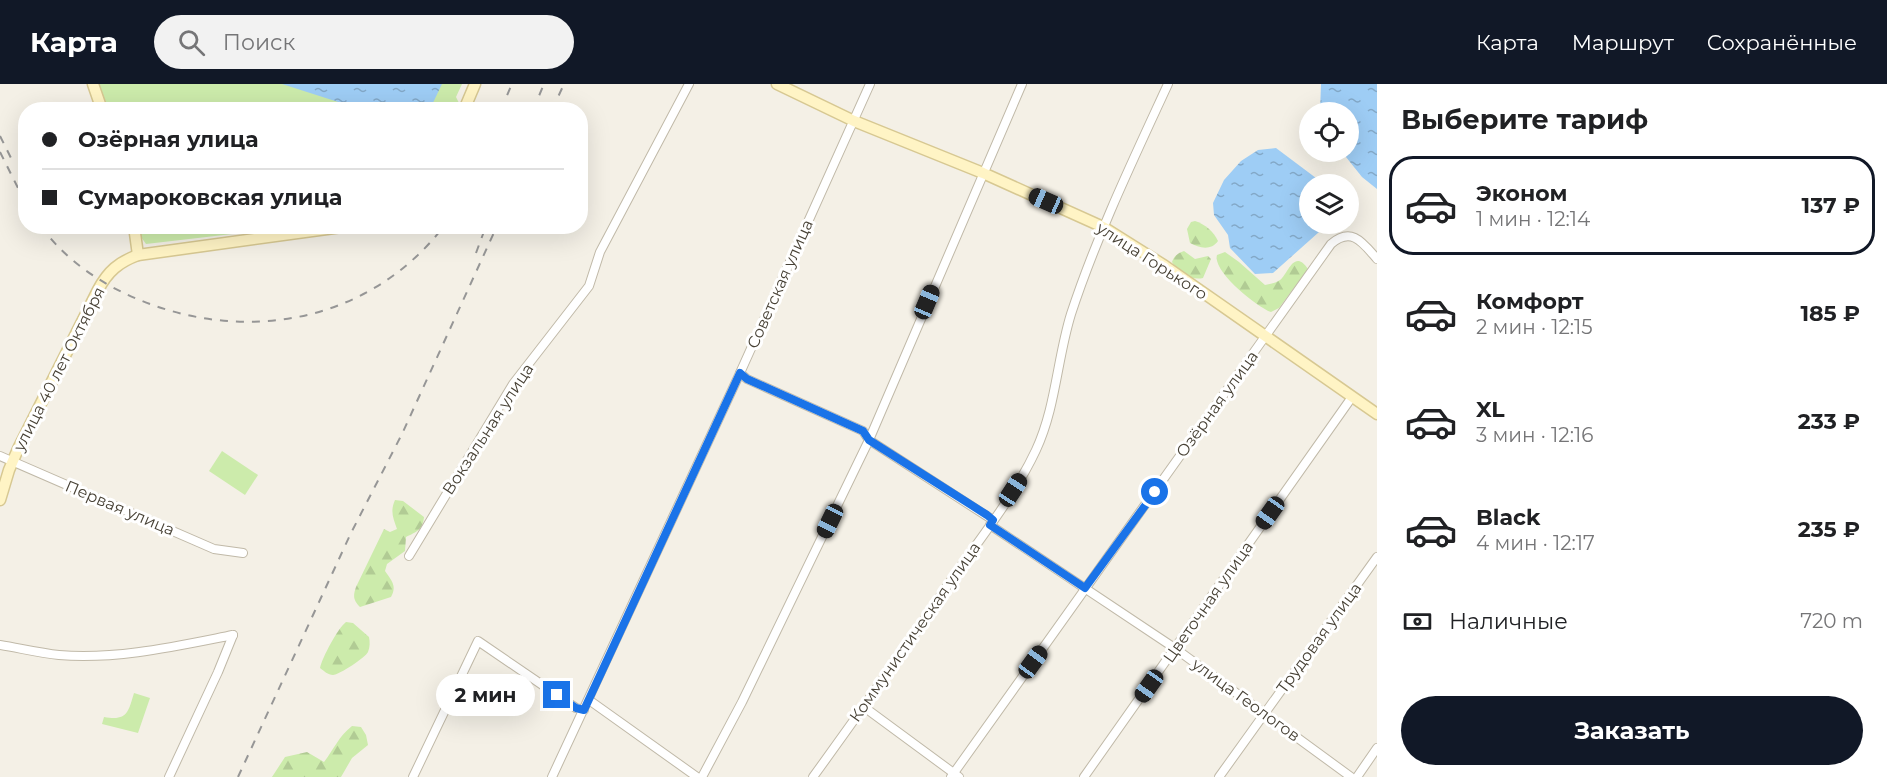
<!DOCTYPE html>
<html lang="ru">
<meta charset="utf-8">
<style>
:root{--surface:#fff;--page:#f2f2f2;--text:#202124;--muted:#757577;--line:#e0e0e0;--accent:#111827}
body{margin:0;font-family:Montserrat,sans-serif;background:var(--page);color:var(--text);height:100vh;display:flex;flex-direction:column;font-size:22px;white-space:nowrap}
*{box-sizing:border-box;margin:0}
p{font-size:20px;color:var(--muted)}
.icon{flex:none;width:33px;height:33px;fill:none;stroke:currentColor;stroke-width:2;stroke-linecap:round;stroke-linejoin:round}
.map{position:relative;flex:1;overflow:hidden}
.sheet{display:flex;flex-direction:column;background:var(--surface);width:510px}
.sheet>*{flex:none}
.hud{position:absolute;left:18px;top:18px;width:570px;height:132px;border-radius:24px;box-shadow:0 6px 24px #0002;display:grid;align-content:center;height:132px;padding:0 24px;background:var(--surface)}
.controls{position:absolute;left:1299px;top:18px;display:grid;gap:12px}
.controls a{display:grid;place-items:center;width:60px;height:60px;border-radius:50%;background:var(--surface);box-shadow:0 6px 24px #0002;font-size:30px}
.end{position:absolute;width:27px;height:27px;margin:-14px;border:8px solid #1a73e8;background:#fff;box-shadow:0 0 0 3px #fff}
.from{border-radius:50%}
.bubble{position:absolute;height:42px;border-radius:21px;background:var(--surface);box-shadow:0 6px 24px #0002;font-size:20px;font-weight:700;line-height:42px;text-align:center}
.car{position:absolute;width:18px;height:36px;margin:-18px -9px;border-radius:8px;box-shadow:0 0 4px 2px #0007;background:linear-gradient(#222 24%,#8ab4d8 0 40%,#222 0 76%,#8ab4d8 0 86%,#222 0)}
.hud b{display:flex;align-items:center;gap:21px;height:57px;font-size:22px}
.hud b+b{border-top:2px solid var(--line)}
.hud i{width:15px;height:15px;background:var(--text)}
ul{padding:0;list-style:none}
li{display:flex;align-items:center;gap:18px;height:99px;margin:0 12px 9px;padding:0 12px;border:3px solid transparent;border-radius:24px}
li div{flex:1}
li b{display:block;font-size:22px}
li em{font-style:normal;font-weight:700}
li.current{border-color:var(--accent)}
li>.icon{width:54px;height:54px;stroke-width:1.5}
h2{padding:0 24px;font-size:27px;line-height:72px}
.pay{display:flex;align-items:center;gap:15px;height:66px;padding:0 24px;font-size:22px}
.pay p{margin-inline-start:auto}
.action{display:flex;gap:12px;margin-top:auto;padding:12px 24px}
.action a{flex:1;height:69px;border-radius:36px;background:var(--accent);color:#fff;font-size:24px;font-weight:700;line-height:69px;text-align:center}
header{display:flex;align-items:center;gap:36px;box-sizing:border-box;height:84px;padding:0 30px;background:var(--accent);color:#fff}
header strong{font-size:28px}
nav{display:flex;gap:33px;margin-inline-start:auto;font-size:21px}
.search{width:420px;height:54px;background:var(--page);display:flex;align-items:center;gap:15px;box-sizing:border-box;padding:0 21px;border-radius:33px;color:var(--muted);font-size:22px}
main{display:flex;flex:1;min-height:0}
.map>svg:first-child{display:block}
.forest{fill:url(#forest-firs)}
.park{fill:#ccebab}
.water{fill:url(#water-ripples)}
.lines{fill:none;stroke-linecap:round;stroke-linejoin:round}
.street-casing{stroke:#c0b9a8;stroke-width:10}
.secondary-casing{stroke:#d7c892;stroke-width:13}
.street{stroke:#fff;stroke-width:8}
.secondary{stroke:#fff4c5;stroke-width:10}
.rail{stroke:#969696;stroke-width:2;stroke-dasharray:8 8;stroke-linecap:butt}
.route{stroke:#1a73e8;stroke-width:8}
.labels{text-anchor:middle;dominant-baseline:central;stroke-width:6;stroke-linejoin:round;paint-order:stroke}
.street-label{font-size:16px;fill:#474135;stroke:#fff}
</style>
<header>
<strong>Карта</strong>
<div class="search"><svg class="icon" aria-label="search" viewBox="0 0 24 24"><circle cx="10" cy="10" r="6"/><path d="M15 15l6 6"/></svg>Поиск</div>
<nav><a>Карта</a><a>Маршрут</a><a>Сохранённые</a></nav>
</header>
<main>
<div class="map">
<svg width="1377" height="693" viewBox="0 0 1377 693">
<defs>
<pattern id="forest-firs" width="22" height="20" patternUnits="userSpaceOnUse" patternTransform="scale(1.5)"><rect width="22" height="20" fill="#ccebab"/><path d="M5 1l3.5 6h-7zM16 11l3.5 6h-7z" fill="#b1cb94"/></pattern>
<pattern id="water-ripples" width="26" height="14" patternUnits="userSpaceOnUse" patternTransform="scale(1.5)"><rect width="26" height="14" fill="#9ecdf5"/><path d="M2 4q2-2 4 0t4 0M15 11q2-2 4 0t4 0" fill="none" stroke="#83a8c7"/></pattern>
</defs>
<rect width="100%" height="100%" fill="#f4f0e6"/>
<g class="forest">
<path d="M1195,137c10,3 19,11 23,20 -7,10 -19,7 -28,2l-3,-14 4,-7z"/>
<path d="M1184,167l11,8 13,-3 3,3 -8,19c-12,3 -25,-6 -31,-16 2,-6 6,-9 12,-11z"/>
<path d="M1225,168l14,10 26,23c5,-1 11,-2 15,-5 8,-6 14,-32 28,-11l-29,39 -8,4c-14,-5 -59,-41 -54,-57z"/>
<path d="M395,416l8,1 21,16c-1,13 -8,15 -18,20l-1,14 -18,13 -2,7c7,10 12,15 6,26l-31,10c-7,-7 -7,-11 -4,-20l28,-58 6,3 7,-3c-4,-11 -7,-18 -2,-29z"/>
<path d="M346,538l7,1 16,14c1,5 1,10 -1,15 -2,5 -29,23 -35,23 -5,0 -9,-4 -13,-7 2,-10 18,-40 26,-46z"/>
<path d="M352,642l9,1 5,8 2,10 -16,13 -11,19h-69l13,-20 22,-5 17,10c10,-13 15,-26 28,-36z"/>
</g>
<g class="park">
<path d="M98,0h364l-6,13 4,8 -2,5 -351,-1z"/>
<path d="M139,143h153l-146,17 -5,-7z"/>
<path d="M222,367l36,24 -13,20 -36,-24z"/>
<path d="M134,609l16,5 -12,35 -36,-9 2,-7c23,4 24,-4 30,-24z"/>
</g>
<g class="water">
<path d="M282,0h160l-12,25h-70z"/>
<path d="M1321,0h56v105l-15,-12 -20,-25h6v-40h-28z"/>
<path d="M1276,64l48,36h-14v40h18l-55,49 -18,1 -25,-26 -2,-13 -14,-20 -1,-12 11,-23 17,-19 17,-11z"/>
</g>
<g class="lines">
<defs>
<g id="street">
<path d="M740,289l7,6 116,52 6,9 124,80"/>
<path d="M0,372l214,93 29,4"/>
<path d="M990,441l186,124 175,128"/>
<path d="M409,472l104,-172 76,-98 11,-34 89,-168"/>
<path d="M0,561c19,3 39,8 59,10 57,5 118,-9 174,-20"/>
<path d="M589,616l108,77"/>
<path d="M864,623l95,70"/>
<path d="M169,693l49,-105 15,-37"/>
<path d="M413,693l65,-136 98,67 8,2"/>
<path d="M552,693l188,-404 130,-289"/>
<path d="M702,693l40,-75 127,-262 153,-356"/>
<path d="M813,693c48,-66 95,-133 141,-201 28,-40 61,-81 82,-126 20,-43 21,-91 35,-136 26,-79 62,-154 97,-230"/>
<path d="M951,693l380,-533c21,-18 32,-1 46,15"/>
<path d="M1084,693l268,-380"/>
<path d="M1219,693l158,-220"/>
<path d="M1357,693l20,-29"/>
</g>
<g id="secondary">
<path d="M93,0l9,26"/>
<path d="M777,0l77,37 129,52 120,54 62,39 212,148"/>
<path d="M464,26l11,-26"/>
<path d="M134,142l4,29"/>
<path d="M0,416l9,-30 9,-21 80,-159c10,-19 21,-28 40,-35l211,-29"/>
</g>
</defs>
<use href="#street" class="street-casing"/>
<use href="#secondary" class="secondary-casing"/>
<use href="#street" class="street"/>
<use href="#secondary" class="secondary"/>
<g class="rail">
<path d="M501,26l10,-24"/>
<path d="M533,26l11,-26"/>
<path d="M552,26l12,-26"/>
<path d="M0,52l12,24"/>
<path d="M0,68l26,52"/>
<path d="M41,142c21,30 53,53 85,68 111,52 241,32 318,-68"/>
<path d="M476,169l10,-27"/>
<path d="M238,693l113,-244 51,-99 95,-208"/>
</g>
</g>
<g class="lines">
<path class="route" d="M557,611l19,13 8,2 156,-337 7,6 116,52 6,9 118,75 6,5 -3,5 95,63 70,-96"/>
</g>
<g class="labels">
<g class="street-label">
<text transform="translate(1152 177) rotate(33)">улица Горького</text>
<text transform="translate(780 200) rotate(-66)">Советская улица</text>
<text transform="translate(59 285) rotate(-63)">улица 40 лет Октября</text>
<text transform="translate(1217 320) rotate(-54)">Озёрная улица</text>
<text transform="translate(488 345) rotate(-57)">Вокзальная улица</text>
<text transform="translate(120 424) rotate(23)">Первая улица</text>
<text transform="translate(1208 518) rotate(-55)">Цветочная улица</text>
<text transform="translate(915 548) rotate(-55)">Коммунистическая улица</text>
<text transform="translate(1319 554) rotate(-54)">Трудовая улица</text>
<text transform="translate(1246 616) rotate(36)">улица Геологов</text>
</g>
</g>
</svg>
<div class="controls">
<a><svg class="icon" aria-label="locate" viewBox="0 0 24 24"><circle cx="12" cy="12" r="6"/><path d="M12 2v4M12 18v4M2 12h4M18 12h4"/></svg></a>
<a><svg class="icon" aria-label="layers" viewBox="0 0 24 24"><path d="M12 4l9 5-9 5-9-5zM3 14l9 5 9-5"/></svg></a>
</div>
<i class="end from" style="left:1155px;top:408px"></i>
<i class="end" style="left:557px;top:611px"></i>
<div class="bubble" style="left:436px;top:590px;width:99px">2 мин</div>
<i class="car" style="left:1046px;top:117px;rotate:294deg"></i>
<i class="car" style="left:927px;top:218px;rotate:23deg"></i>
<i class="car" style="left:1013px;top:406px;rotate:33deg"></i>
<i class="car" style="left:1270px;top:429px;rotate:215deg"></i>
<i class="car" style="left:830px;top:437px;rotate:206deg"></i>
<i class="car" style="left:1033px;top:578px;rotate:36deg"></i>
<i class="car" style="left:1149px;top:602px;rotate:215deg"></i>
<div class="hud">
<b><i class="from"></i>Озёрная улица</b>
<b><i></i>Сумароковская улица</b>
</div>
</div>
<section class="sheet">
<h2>Выберите тариф</h2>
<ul>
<li class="current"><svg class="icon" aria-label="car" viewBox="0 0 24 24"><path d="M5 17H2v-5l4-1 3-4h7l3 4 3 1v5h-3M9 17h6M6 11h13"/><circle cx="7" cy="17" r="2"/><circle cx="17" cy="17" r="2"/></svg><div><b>Эконом</b><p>1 мин · 12:14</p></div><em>137 ₽</em></li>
<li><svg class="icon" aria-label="car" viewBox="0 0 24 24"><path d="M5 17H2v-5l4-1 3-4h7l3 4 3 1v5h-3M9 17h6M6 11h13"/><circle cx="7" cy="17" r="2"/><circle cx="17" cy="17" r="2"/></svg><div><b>Комфорт</b><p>2 мин · 12:15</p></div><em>185 ₽</em></li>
<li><svg class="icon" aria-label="car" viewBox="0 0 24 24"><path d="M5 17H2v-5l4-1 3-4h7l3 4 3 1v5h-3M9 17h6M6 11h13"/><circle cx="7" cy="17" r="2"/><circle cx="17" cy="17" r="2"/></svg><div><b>XL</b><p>3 мин · 12:16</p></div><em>233 ₽</em></li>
<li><svg class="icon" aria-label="car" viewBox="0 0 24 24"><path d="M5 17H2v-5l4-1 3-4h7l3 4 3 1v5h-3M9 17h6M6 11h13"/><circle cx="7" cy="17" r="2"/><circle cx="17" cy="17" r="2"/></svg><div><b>Black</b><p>4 мин · 12:17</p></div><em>235 ₽</em></li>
</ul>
<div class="pay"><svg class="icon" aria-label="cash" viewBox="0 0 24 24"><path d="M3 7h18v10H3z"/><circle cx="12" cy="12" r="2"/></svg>Наличные<p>720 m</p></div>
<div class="action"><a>Заказать</a></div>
</section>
</main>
